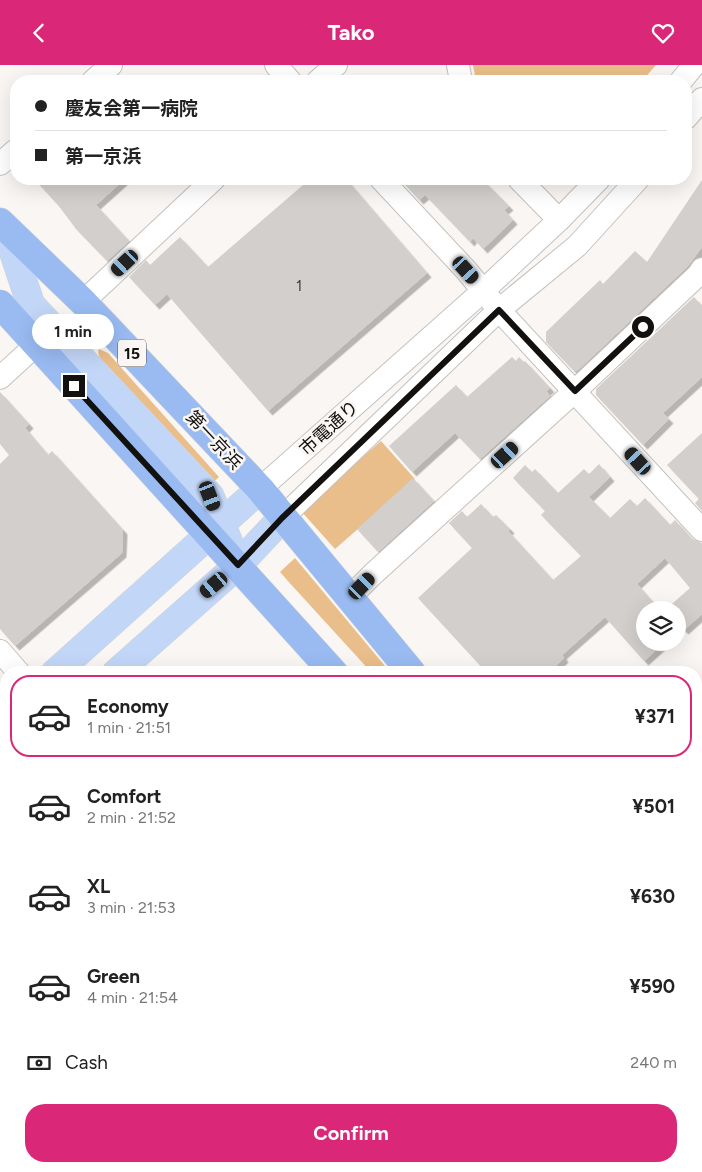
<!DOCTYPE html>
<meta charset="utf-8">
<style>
:root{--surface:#fff;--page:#f6f6f6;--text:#222;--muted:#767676;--line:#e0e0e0;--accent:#db2777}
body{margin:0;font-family:Figtree,"Noto Sans JP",sans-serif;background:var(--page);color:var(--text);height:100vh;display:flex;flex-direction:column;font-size:19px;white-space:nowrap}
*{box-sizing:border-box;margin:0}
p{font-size:16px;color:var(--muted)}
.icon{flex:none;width:28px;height:28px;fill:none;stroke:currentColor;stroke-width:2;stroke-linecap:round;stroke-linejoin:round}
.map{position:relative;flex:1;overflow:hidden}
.drawer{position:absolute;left:0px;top:601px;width:702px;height:506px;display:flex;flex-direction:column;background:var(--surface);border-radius:20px 20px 0 0;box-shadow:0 5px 20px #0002}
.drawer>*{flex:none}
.banner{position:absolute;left:10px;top:10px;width:682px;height:110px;border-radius:20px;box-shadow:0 5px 20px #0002;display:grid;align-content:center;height:110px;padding:0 25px;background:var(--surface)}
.buttons{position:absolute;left:636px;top:536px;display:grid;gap:10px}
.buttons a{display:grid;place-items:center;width:50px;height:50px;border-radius:50%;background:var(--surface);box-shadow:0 5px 20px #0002;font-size:25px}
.end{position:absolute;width:22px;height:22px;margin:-11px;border:6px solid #121110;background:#fff;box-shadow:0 0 0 2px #fff}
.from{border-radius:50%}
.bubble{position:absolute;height:35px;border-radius:18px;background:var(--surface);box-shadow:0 5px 20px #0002;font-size:16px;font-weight:700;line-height:35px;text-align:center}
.car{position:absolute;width:15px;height:30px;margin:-15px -8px;border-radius:6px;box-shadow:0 0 4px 1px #0007;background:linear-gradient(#222 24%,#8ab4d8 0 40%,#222 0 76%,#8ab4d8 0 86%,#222 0)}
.banner b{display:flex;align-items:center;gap:18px;height:48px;font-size:19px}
.banner b+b{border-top:1px solid var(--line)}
.banner i{width:12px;height:12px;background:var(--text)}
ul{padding:9px 0 0;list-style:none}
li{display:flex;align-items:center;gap:15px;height:82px;margin:0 10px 8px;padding:0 15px;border:2px solid transparent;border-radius:20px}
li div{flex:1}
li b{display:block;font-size:19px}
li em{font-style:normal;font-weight:700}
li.current{border-color:var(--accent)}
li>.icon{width:45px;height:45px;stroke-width:1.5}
.pay{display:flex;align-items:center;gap:12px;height:55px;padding:0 25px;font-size:19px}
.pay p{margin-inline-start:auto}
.action{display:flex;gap:10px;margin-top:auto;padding:10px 25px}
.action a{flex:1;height:58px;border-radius:20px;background:var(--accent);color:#fff;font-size:20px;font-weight:700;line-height:58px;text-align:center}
header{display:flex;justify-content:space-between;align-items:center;height:65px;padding:0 25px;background:var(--accent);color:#fff;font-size:22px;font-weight:700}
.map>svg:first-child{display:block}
.green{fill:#eabe8a}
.building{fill:#d2cfcc;filter:url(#shadow)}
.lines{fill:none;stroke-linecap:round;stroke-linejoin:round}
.minor-casing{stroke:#c4c1be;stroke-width:24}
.major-casing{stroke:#d4d4d4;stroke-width:29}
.highway-casing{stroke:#d4d4d4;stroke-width:29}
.minor{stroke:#fff;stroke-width:22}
.major{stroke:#c2d6f7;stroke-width:28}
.highway{stroke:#99bbf2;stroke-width:28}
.route{stroke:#121110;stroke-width:6}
.labels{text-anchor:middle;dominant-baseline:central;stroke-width:5;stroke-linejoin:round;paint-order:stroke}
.number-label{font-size:15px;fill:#42403f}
.shield{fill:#f9f6f3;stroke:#575654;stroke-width:1}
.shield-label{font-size:16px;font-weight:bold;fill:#121110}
.street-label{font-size:18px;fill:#121110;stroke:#f9f6f3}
</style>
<header><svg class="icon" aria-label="back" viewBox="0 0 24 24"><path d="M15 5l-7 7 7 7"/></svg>Tako<svg class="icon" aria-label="heart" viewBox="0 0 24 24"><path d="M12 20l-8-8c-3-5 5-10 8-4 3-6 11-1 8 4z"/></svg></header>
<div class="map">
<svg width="702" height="1107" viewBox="0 0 702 1107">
<defs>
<filter id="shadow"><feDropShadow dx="4.5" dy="4.5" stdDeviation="0" flood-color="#0004"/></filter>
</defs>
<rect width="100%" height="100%" fill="#f9f6f3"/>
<g class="green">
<path d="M473,0h183l-14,16h-166z"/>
<path d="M99,284l9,4 111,124 -7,6 -112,-124 -2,-7z"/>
<path d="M381,376l34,38 -80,70 -34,-38z"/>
<path d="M295,493l95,114h-19l-84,-92 -7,-8z"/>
</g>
<g class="building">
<path d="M34,114h91l-29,26 33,36 -22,20 -31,-32 -18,-24z"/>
<path d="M310,114h36l81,94 -159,138 -101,-117 -12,11 -26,-28 17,-17 4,5 30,-28 28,30z"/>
<path d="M400,114h82l27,27 -5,4 9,10 -30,29 -10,-11 -3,4 -45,-47 -6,5z"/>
<path d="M702,115v67l-14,19 -111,105h-3l-28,-29v-10l54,-52 3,4 32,-33 12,11z"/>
<path d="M694,232l8,9v71l-39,36 6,6 -26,26 -47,-50v-6z"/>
<path d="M512,292l4,4 3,-4 5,5 1,-1 25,27 -4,3 4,5 -70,63 -25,-26 -43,39 -23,-26 67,-61 11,12z"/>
<path d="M0,327l29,32 -4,4 23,27 4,-4 71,79 -1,23 -107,93 -15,-17v-165l9,-9 -9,-11z"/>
<path d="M702,368v78l-7,-8 4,-4 -32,-34z"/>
<path d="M599,399l11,13 -21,20 21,21 20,-19 7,7 8,-8 25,27 5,-5 17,19 10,4v71l-18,16 -3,-3 -3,3v-20h-13l25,-22 -25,-30 -28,26 23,26h-15v33h19l-20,18 -39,-44 -43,38 2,3 -15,15h-62l-69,-75 54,-50 -23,-25 13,-12 5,6 14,-13 12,13 3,-2 14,14 -2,2 45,49 28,-24 -40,-41 4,-4 -32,-33 12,-13 7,7 3,-3 23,24 26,-24 5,5z"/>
<path d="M413,413l21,23 -56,51 -21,-23z"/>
</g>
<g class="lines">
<defs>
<g id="minor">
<path d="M276,0l14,16"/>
<path d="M458,0l3,16"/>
<path d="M93,16l18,-16"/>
<path d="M318,16l18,-16"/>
<path d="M681,16l13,-16"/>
<path d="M686,53l16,-19"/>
<path d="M0,99l16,-14"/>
<path d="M381,114l85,91 33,40 203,220"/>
<path d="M519,114l40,41"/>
<path d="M83,237l131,-123"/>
<path d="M0,313l36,-33"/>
<path d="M260,424l224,-199 75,-70 40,-41"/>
<path d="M282,453l217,-208 78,-64 61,-67"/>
<path d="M350,532l23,-23 202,-183 123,-116 4,-6"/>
<path d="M0,586l19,22"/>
<path d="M696,729l6,-5"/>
<path d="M0,846l6,-5"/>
<path d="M292,1107l7,-6"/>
</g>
<g id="major">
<path d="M5,162l26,78 179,191 28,69"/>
<path d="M55,608l205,-184"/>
<path d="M116,608l122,-108 44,-47"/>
<path d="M0,657l6,-6"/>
<path d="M0,711l6,-6"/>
</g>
<g id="highway">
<path d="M0,157l83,80 177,187 152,184"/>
<path d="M0,239l334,369"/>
<path d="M696,919l6,6"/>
<path d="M696,1015l6,7"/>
</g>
</defs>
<use href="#minor" class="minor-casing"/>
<use href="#major" class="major-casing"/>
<use href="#highway" class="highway-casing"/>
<use href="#minor" class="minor"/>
<use href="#major" class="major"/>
<use href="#highway" class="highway"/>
</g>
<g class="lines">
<path class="route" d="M74,321l164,179 44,-47 217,-208 76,81 68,-64"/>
</g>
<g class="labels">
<g class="number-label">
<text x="299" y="221">1</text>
</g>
<rect class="shield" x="118" y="274.5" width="28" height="27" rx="4"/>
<g class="shield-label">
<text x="132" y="288">15</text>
</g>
<g class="street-label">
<text transform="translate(329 363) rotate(-42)">市電通り</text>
<text transform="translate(214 375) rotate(47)">第一京浜</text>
</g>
</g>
</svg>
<div class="buttons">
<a><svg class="icon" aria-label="layers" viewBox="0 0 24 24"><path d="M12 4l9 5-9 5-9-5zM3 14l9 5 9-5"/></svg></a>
</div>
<i class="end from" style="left:643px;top:262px"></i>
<i class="end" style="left:74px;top:321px"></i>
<div class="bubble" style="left:32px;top:249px;width:82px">1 min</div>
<i class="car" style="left:125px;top:198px;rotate:227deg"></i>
<i class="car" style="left:466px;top:205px;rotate:138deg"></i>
<i class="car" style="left:505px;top:390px;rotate:48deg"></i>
<i class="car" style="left:638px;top:396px;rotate:318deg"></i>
<i class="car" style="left:210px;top:431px;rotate:159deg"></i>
<i class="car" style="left:214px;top:520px;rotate:230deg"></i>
<i class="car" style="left:362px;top:521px;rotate:44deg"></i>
<div class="banner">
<b><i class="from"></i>慶友会第一病院</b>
<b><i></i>第一京浜</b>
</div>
<section class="drawer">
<ul>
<li class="current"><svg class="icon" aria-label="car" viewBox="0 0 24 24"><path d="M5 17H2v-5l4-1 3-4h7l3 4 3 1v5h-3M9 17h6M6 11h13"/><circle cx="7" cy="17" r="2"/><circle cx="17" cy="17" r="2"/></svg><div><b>Economy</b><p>1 min · 21:51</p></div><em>¥371</em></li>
<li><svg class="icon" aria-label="car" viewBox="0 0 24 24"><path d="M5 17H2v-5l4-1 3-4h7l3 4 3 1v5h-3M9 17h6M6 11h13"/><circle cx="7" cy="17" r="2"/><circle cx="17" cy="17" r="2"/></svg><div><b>Comfort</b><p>2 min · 21:52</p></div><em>¥501</em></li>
<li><svg class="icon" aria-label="car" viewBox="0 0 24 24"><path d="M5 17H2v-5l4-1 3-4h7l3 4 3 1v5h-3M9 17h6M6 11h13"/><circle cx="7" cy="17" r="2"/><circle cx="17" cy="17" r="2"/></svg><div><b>XL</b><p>3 min · 21:53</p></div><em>¥630</em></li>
<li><svg class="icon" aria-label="car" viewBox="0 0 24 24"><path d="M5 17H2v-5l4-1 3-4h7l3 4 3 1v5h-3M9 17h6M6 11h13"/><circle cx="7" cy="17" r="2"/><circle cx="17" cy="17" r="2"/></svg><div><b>Green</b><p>4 min · 21:54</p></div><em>¥590</em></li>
</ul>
<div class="pay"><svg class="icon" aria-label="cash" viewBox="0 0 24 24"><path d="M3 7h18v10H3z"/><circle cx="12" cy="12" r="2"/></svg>Cash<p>240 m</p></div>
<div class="action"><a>Confirm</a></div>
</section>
</div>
